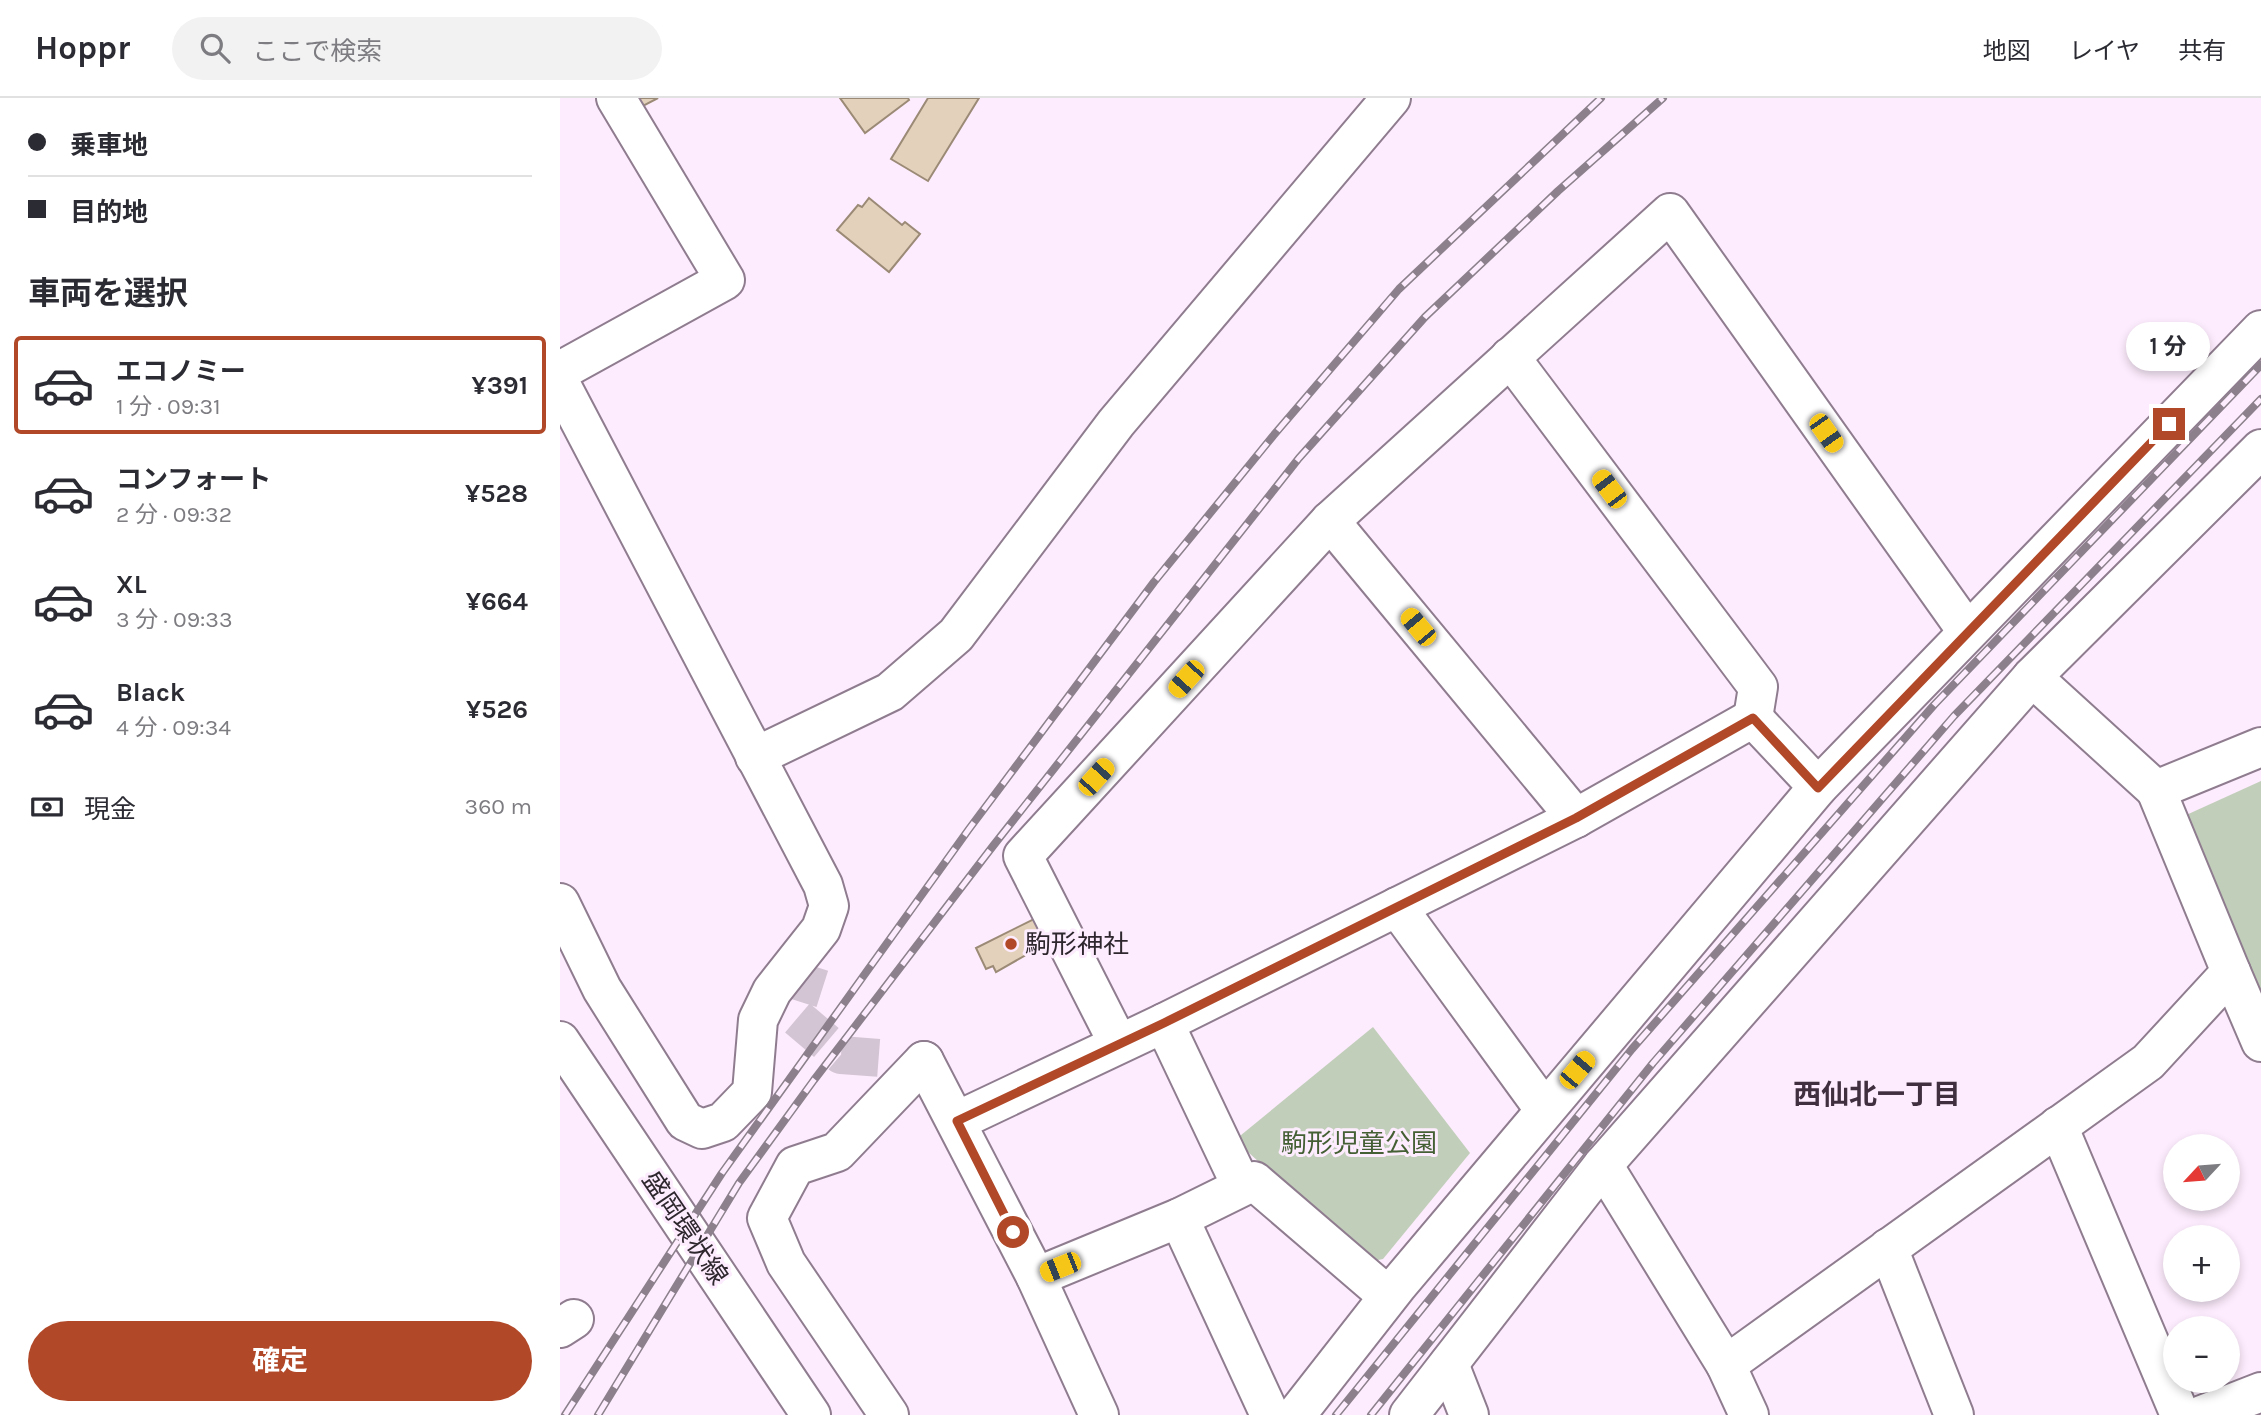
<!DOCTYPE html>
<html lang="ja">
<meta charset="utf-8">
<style>
:root{--surface:#fff;--page:#f2f2f3;--text:#2b2b33;--muted:#7c7c81;--line:#e1e1e2;--accent:#b14828}
body{margin:0;font-family:Karla,"Noto Sans JP",sans-serif;background:var(--page);color:var(--text);height:100vh;display:flex;flex-direction:column;font-size:26px;white-space:nowrap}
*{box-sizing:border-box;margin:0}
p{font-size:23px;color:var(--muted)}
.icon{flex:none;width:38px;height:38px;fill:none;stroke:currentColor;stroke-width:2;stroke-linecap:round;stroke-linejoin:round}
.map{position:relative;flex:1;overflow:hidden}
.drawer{display:flex;flex-direction:column;background:var(--surface);width:560px}
.drawer>*{flex:none}
.banner{display:grid;align-content:center;height:154px;padding:0 28px;background:var(--surface)}
.needle{width:46px;rotate:244deg}
.tools{position:absolute;left:1603px;top:1036px;display:grid;gap:14px}
.tools a{display:grid;place-items:center;width:77px;height:77px;border-radius:50%;background:var(--surface);box-shadow:0 4px 10px #0003;font-size:35px}
.end{position:absolute;width:32px;height:32px;margin:-16px;border:9px solid #b14828;background:#fff;box-shadow:0 0 0 4px #fff}
.from{border-radius:50%}
.bubble{position:absolute;height:49px;border-radius:24px;background:var(--surface);box-shadow:0 4px 10px #0003;font-size:23px;font-weight:700;line-height:49px;text-align:center}
.car{position:absolute;width:21px;height:42px;margin:-21px -10px;border-radius:9px;box-shadow:0 0 5px 2px #0007;background:linear-gradient(#f5c518 24%,#345 0 40%,#f5c518 0 76%,#345 0 86%,#f5c518 0)}
.banner b{display:flex;align-items:center;gap:24px;height:66px;font-size:26px}
.banner b+b{border-top:2px solid var(--line)}
.banner i{width:18px;height:18px;background:var(--text)}
ul{padding:0;list-style:none}
li{display:flex;align-items:center;gap:21px;height:98px;margin:0 14px 10px;padding:0 14px;border:4px solid transparent;border-radius:7px}
li div{flex:1}
li b{display:block;font-size:26px}
li em{font-style:normal;font-weight:700}
li.on{border-color:var(--accent)}
li>.icon{width:63px;height:63px;stroke-width:1.5}
h2{padding:0 28px;font-size:32px;line-height:84px}
.pay{display:flex;align-items:center;gap:18px;height:77px;padding:0 28px;font-size:26px}
.pay p{margin-inline-start:auto}
.button{display:flex;gap:14px;margin-top:auto;padding:14px 28px}
.button a{flex:1;height:80px;border-radius:42px;background:var(--accent);color:#fff;font-size:28px;font-weight:700;line-height:80px;text-align:center}
header{display:flex;align-items:center;gap:42px;box-sizing:border-box;height:98px;padding:0 35px;background:var(--surface);border-bottom:2px solid var(--line)}
header strong{font-size:33px}
nav{display:flex;gap:38px;margin-inline-start:auto;font-size:24px}
.search{width:490px;height:63px;background:var(--page);display:flex;align-items:center;gap:18px;box-sizing:border-box;padding:0 24px;border-radius:38px;color:var(--muted);font-size:26px}
main{display:flex;flex:1;min-height:0}
.map>svg:first-child{display:block}
.green{fill:#c1ceba}
.building{fill:#e4d1bc;stroke:#9b8a76;stroke-width:2}
.lines{fill:none;stroke-linecap:round;stroke-linejoin:round}
.minor-tunnel{stroke:#d4c5d4;stroke-width:38;stroke-dasharray:38 19;stroke-linecap:butt}
.minor-casing{stroke:#8f7d8f;stroke-width:42}
.major-casing{stroke:#8f7d8f;stroke-width:42}
.minor{stroke:#fff;stroke-width:38}
.major{stroke:#fff;stroke-width:38}
.rail-casing{stroke:#8b808b;stroke-width:8}
.rail{stroke:#fdecfd;stroke-width:5;stroke-dasharray:16;stroke-linecap:butt}
.route{stroke:#b14828;stroke-width:9}
.poi-dot{fill:#b14828;stroke:#fdecfd;stroke-width:2.5}
.labels{text-anchor:middle;dominant-baseline:central;stroke-width:6;stroke-linejoin:round;paint-order:stroke}
.poi-label{font-size:26px;fill:#2e272e;stroke:#fdecfd;text-anchor:start}
.park-label{font-size:26px;fill:#455f35;stroke:#fdecfd}
.street-label{font-size:26px;fill:#2e272e;stroke:#fdecfd}
.neighbourhood-label{font-size:28px;font-weight:bold;fill:#3f2f3f;stroke:#fdecfd}
</style>
<header>
<strong>Hoppr</strong>
<div class="search"><svg class="icon" aria-label="search" viewBox="0 0 24 24"><circle cx="10" cy="10" r="6"/><path d="M15 15l6 6"/></svg>ここで検索</div>
<nav><a>地図</a><a>レイヤ</a><a>共有</a></nav>
</header>
<main>
<section class="drawer">
<div class="banner">
<b><i class="from"></i>乗車地</b>
<b><i></i>目的地</b>
</div>
<h2>車両を選択</h2>
<ul>
<li class="on"><svg class="icon" aria-label="car" viewBox="0 0 24 24"><path d="M5 17H2v-5l4-1 3-4h7l3 4 3 1v5h-3M9 17h6M6 11h13"/><circle cx="7" cy="17" r="2"/><circle cx="17" cy="17" r="2"/></svg><div><b>エコノミー</b><p>1 分 · 09:31</p></div><em>¥391</em></li>
<li><svg class="icon" aria-label="car" viewBox="0 0 24 24"><path d="M5 17H2v-5l4-1 3-4h7l3 4 3 1v5h-3M9 17h6M6 11h13"/><circle cx="7" cy="17" r="2"/><circle cx="17" cy="17" r="2"/></svg><div><b>コンフォート</b><p>2 分 · 09:32</p></div><em>¥528</em></li>
<li><svg class="icon" aria-label="car" viewBox="0 0 24 24"><path d="M5 17H2v-5l4-1 3-4h7l3 4 3 1v5h-3M9 17h6M6 11h13"/><circle cx="7" cy="17" r="2"/><circle cx="17" cy="17" r="2"/></svg><div><b>XL</b><p>3 分 · 09:33</p></div><em>¥664</em></li>
<li><svg class="icon" aria-label="car" viewBox="0 0 24 24"><path d="M5 17H2v-5l4-1 3-4h7l3 4 3 1v5h-3M9 17h6M6 11h13"/><circle cx="7" cy="17" r="2"/><circle cx="17" cy="17" r="2"/></svg><div><b>Black</b><p>4 分 · 09:34</p></div><em>¥526</em></li>
</ul>
<div class="pay"><svg class="icon" aria-label="cash" viewBox="0 0 24 24"><path d="M3 7h18v10H3z"/><circle cx="12" cy="12" r="2"/></svg>現金<p>360 m</p></div>
<div class="button"><a>確定</a></div>
</section>
<div class="map">
<svg width="1701" height="1317" viewBox="0 0 1701 1317">
<rect width="100%" height="100%" fill="#fdecfd"/>
<g class="green">
<path d="M1701,683v215l-77,-180z"/>
<path d="M813,929l97,126 -87,106 -15,3 -133,-122z"/>
</g>
<g class="building">
<path d="M76,0h22l-17,9z"/>
<path d="M280,0h68l1,2 -44,33z"/>
<path d="M368,0h51l-51,83 -37,-22z"/>
<path d="M309,100l33,27 3,-3 15,12 -31,38 -52,-42 21,-25 4,2z"/>
<path d="M478,819l9,19 -9,5 2,6 -44,25 -3,-6 -7,3 -10,-21z"/>
</g>
<g class="lines">
<path class="minor-tunnel" d="M250,867l-16,50 47,40 52,4"/>
<defs>
<g id="minor">
<path d="M950,259l248,330 -5,31"/>
<path d="M0,273l165,-91 -109,-182"/>
<path d="M0,285l263,502 6,21 -8,23 -49,62 -14,29 -6,72 -29,30 -21,7 -17,-8 -83,-132 -42,-86"/>
<path d="M770,423l246,297"/>
<path d="M1472,579l124,113 105,-43"/>
<path d="M195,659l135,-65 66,-57 160,-212 275,-325"/>
<path d="M837,809l147,202"/>
<path d="M1671,874l30,70"/>
<path d="M604,925l77,162"/>
<path d="M558,945l-95,-187 307,-335 340,-308 297,418"/>
<path d="M364,963l112,216 63,138"/>
<path d="M397,1023l207,-98 412,-205 177,-100 65,69"/>
<path d="M1498,1028l122,289"/>
<path d="M1043,1067l123,200 422,-303 83,-90 -75,-182"/>
<path d="M619,1120l91,197"/>
<path d="M1328,1150l66,167"/>
<path d="M476,1179l143,-59 75,-37 134,115"/>
<path d="M0,1230l14,-9"/>
<path d="M889,1266l20,51"/>
<path d="M1166,1267l23,50"/>
<path d="M329,1317l-103,-152 -19,-45 28,-52 42,-14 87,-91"/>
<path d="M736,1317l101,-129 421,-499 443,-457"/>
<path d="M849,1317l194,-250 429,-488 229,-228"/>
<path d="M1642,1317l59,-23"/>
</g>
<path id="major" d="M0,943l251,374"/>
</defs>
<use href="#minor" class="minor-casing"/>
<use href="#major" class="major-casing"/>
<use href="#minor" class="minor"/>
<use href="#major" class="major"/>
<defs>
<g id="rail">
<path d="M5,1317l157,-242 247,-344 185,-247 119,-146 126,-147 202,-191"/>
<path d="M38,1317l141,-232 75,-103 179,-234 306,-388 126,-141 133,-126 105,-93"/>
<path d="M776,1317l296,-366 302,-344 327,-340"/>
<path d="M811,1317l282,-352 301,-347 307,-317"/>
</g>
</defs>
<use href="#rail" class="rail-casing"/>
<use href="#rail" class="rail"/>
</g>
<g class="lines">
<path class="route" d="M453,1134l-56,-111 207,-98 412,-205 177,-100 65,70 351,-364"/>
</g>
<circle class="poi-dot" cx="451" cy="846" r="7"/>
<g class="labels">
<g class="poi-label">
<text x="465" y="846">駒形神社</text>
</g>
<g class="park-label">
<text x="799" y="1045">駒形児童公園</text>
</g>
<g class="street-label">
<text transform="translate(125 1130) rotate(56)">盛岡環状線</text>
</g>
<g class="neighbourhood-label">
<text x="1317" y="996">西仙北一丁目</text>
</g>
</g>
</svg>
<div class="tools">
<a><svg class="needle" viewBox="-14 -14 28 28"><path d="M0-13l5 13h-10z" fill="#e53935"/><path d="M0 13l5-13h-10z" fill="#7c7c81"/></svg></a>
<a>+</a>
<a>−</a>
</div>
<i class="end from" style="left:453px;top:1134px"></i>
<i class="end" style="left:1609px;top:326px"></i>
<div class="bubble" style="left:1566px;top:224px;width:84px">1 分</div>
<i class="car" style="left:1266px;top:335px;rotate:145deg"></i>
<i class="car" style="left:1049px;top:391px;rotate:323deg"></i>
<i class="car" style="left:858px;top:529px;rotate:320deg"></i>
<i class="car" style="left:626px;top:581px;rotate:222deg"></i>
<i class="car" style="left:536px;top:679px;rotate:42deg"></i>
<i class="car" style="left:1017px;top:972px;rotate:40deg"></i>
<i class="car" style="left:500px;top:1169px;rotate:248deg"></i>
</div>
</main>
